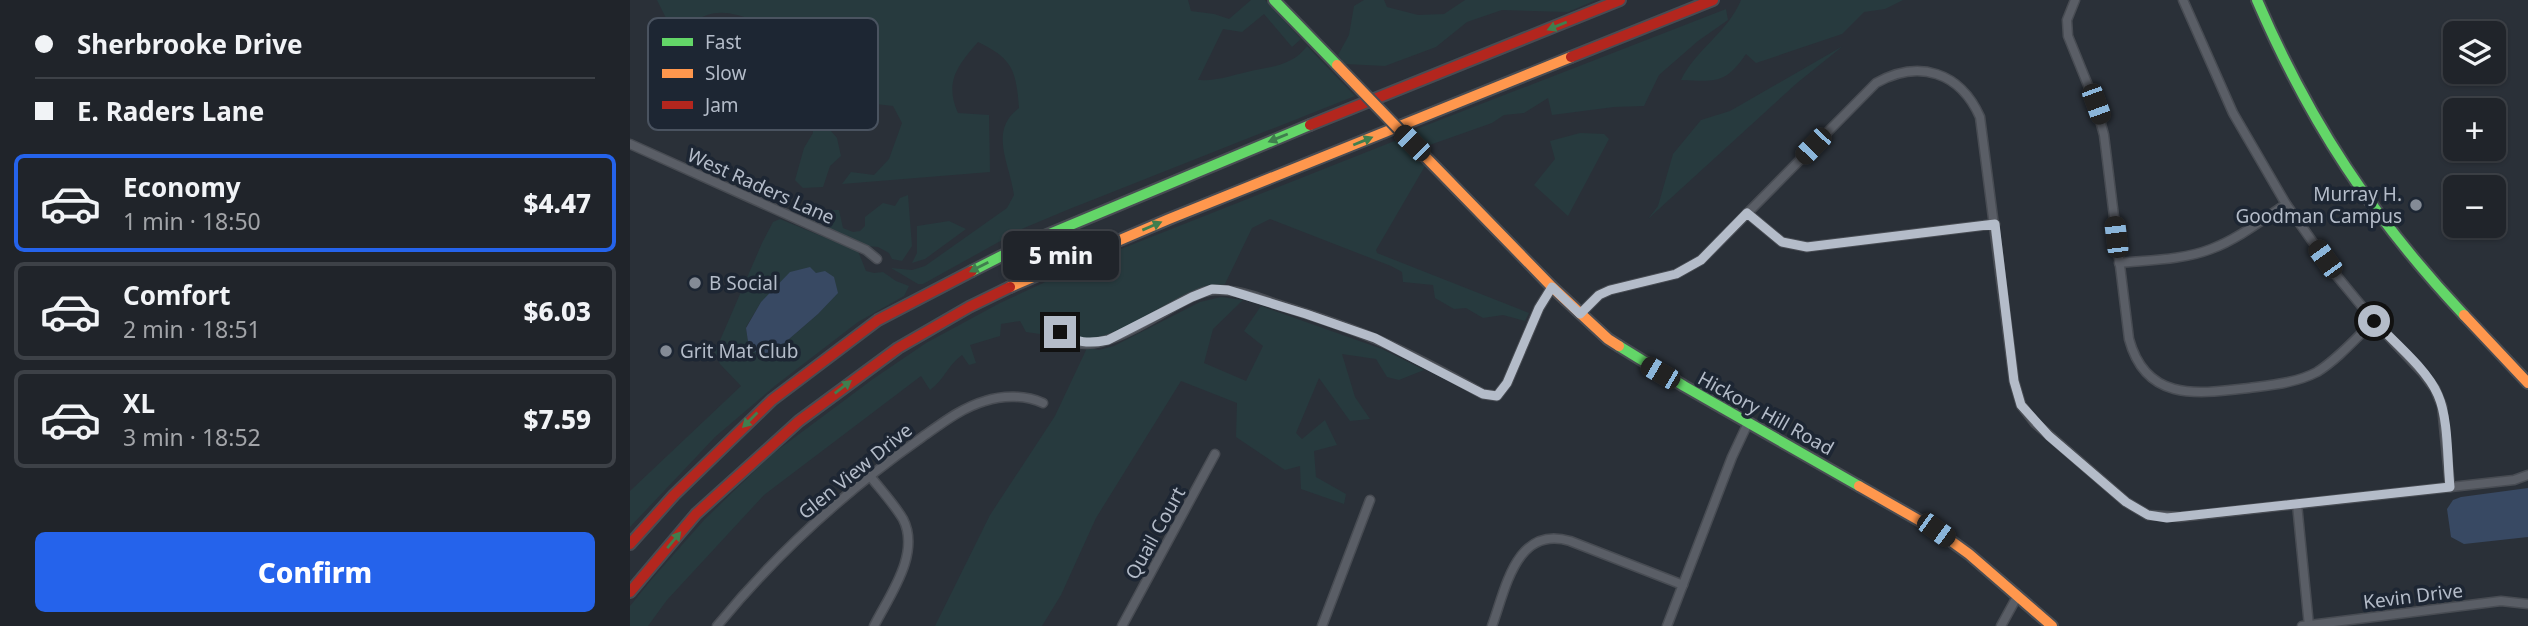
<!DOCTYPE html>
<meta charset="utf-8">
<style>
:root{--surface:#20242a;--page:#282c32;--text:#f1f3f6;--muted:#a2a4a8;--line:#3d4147;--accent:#2563eb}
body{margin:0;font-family:"Noto Sans",sans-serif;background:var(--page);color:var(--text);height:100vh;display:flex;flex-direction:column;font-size:26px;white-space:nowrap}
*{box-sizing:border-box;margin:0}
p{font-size:23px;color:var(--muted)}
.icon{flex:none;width:38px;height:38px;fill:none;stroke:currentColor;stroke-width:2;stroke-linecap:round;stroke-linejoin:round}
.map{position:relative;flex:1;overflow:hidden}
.drawer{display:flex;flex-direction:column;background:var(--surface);width:630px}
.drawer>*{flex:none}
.hud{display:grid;align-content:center;height:154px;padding:0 35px;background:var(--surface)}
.fabs{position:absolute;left:1813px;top:21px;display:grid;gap:14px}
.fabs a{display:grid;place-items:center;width:63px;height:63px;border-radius:10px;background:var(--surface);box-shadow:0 2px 5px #0004,0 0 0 2px var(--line);font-size:35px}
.end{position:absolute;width:32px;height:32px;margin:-16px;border:9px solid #b4bcc9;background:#111;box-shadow:0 0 0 4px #111}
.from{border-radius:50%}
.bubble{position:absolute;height:49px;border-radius:10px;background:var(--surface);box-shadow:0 2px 5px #0004,0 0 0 2px var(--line);font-size:23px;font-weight:800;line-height:49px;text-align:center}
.car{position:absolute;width:21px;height:42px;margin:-21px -10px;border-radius:9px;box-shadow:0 0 5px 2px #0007;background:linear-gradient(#222 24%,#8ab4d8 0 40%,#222 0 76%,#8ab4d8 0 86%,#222 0)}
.hud b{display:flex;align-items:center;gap:24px;height:66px;font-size:26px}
.hud b+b{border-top:2px solid var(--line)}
.hud i{width:18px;height:18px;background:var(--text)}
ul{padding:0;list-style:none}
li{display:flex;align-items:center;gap:21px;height:98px;margin:0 14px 10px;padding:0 21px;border:4px solid var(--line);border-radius:10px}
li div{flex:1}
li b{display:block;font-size:26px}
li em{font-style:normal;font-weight:800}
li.active{border-color:var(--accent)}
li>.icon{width:63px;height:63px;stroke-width:1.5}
.action{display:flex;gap:14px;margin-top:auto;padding:14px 35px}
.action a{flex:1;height:80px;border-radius:10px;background:var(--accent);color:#fff;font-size:28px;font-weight:800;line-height:80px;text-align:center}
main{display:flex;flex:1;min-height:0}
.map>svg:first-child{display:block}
.green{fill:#273a3e;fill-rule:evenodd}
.water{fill:#384963}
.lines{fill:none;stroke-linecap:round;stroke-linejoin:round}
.street-casing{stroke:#484c53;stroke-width:11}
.fast-casing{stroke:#484c53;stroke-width:14}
.slow-casing{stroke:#484c53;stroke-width:14}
.jam-casing{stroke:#484c53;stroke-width:14}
.street{stroke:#5a5e66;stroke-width:8}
.fast{stroke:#63d668;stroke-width:10}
.slow{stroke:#ff974d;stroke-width:10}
.jam{stroke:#b3261e;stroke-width:10}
.slow-bridge-casing{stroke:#484c53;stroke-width:14;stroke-linecap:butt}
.slow-bridge{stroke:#ff974d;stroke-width:10}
.oneway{fill:#407e4e}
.route{stroke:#b4bcc9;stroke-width:9}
.poi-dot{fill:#848b96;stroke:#1d2633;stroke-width:2.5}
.labels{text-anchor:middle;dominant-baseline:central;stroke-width:7;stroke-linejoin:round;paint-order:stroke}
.street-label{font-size:19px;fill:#b4bcc9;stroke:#1d2633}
.poi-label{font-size:19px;fill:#b4bcc9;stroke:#1d2633;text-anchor:start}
.key{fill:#1d2633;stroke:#4a5360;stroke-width:2}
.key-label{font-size:19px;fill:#b4bcc9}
</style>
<main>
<section class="drawer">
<div class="hud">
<b><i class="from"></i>Sherbrooke Drive</b>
<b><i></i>E. Raders Lane</b>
</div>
<ul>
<li class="active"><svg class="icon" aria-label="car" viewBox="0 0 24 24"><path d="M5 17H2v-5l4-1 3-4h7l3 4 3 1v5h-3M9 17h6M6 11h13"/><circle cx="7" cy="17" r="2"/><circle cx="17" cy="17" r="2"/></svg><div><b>Economy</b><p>1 min · 18:50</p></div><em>$4.47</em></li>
<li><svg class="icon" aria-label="car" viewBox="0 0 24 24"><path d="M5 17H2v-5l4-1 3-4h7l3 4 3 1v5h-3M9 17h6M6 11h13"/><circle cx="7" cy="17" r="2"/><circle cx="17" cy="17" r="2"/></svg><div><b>Comfort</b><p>2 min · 18:51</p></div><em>$6.03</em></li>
<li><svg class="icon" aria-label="car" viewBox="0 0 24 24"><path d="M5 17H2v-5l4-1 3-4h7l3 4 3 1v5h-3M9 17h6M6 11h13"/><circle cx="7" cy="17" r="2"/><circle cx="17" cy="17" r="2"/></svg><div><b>XL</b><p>3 min · 18:52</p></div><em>$7.59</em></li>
</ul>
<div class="action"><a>Confirm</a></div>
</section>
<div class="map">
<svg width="1898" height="626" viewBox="0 0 1898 626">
<rect width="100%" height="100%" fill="#2a3038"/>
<g class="green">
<path d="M27,0h531l3,11 23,3 15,5 22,-19h14l36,39 -9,8 -28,-33 -22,18 -19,-3 -25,51c21,1 30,-4 49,-8 22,-5 46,-6 60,-26l48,50 -288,114 -43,18 -101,56h-5l-27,-16 21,2 13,-4 82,-58 7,-13c-4,-31 -26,-64 5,-87 -3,-38 -6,-49 -41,-66 -20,23 -34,40 -20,71l31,2 1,57 -148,12 9,-12 23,3 15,-16 13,-36 -9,-17 -26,-3 -34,6 -2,22 6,7 4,18 -11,10 -7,21 -20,1 -8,-8 9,-32 9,-15 -3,-22 -15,-12 -34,-76c-52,-21 -58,-8 -99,23l6,-24z"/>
<path d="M734,0h20l3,7 31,8 26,-1 21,-14h131l-28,12 -66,-2 -35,12 -31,25 -51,19 -40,-2 -7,-9 11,-20 5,-29z"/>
<path d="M1111,0h162l-18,9 -21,3 -22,22 -86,29 -10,-9c-21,31 -31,27 -65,26 15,-31 47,-48 60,-80z"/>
<path d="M1096,9l2,11 -30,21 -39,34 -15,31 -30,1 -62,8 -4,-17 -24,15 -20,2 -12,8 -68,24 -15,-15z"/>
<path d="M1213,46l-46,37 -149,136 10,-13 15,-52 28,-34 29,-9z"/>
<path d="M950,133l24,1 5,5 -41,77 -34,-31 21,-26 -5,-18z"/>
<path d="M767,140l28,26 -49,84 1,3 152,60 -4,8 -22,-6 -20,3 -17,-10 -12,1 -19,-11 -2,-13 -30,-3 -1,-10 -11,-6 -121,-47 -18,9 -27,56 -38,10 -62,35 -23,9 -14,2 -15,-5 -7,-19 -11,-4 -10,9 -1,7 -4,6 -14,-2 -6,-11 -19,3 -1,12 -30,9 6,18 -7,2 -7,-10c-14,10 -18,25 -32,35l-9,-14 -157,119 -97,105 -19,26h-18v-20l21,-26 53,-60 67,-65 102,-76 53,-36 74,-40 93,-43z"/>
<path d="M278,195l4,51 -10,15 -10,-2 -3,-6 -11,-6 -11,-1 -46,-21 2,-15h16l4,18 10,4 7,-1 5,-5v-9l18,-14 12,3 5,-8z"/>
<path d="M150,219l78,32 8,20 8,2 9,-1 13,9 13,5 -5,10 -46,26 -82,63 -61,52 -85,90v-36l111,-105 -21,-22 -6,-13 4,-6 44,-102 11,-21zM207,293l-19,21 -44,38 -25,-4 -3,-21 15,-25z"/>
<path d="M319,221l17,8 -41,30 -13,4 5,-10v-27z"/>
<path d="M591,297l22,3 -30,29 -9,34 42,18 17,-35 -19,-15 17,-25 121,43 42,21 -25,10 -12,-3 -11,-18 -34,-5 13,43 15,22 -20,2 -31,-43 -23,55 6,6 23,-19 12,25 -23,6 2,26 30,17 -2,10 -43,-15 -1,-23 -15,4 -49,-33 1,-34 -56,-22 -85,137 -35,77 -19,31h-107l55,-111 65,-99 32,-68 12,2 15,-4 86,-44z"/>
</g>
<g class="water">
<path d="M180,267l6,6 9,-2 9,6 4,16 -20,21 -44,38c-11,5 -16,2 -25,-4l-3,-20 15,-26 29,-30z"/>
<path d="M1898,488v49l-64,7 -13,-7 -4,-28 6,-9 8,-3z"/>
</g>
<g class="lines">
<defs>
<g id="street">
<path d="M1445,0l-8,20 1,16 28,69 8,30 25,204c17,63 68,55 120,49 23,-3 47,-5 68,-16 21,-13 39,-34 57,-51"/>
<path d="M1553,0l50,113 53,91 50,71 38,46 49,52 12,16 7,17 8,81"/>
<path d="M0,144l236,106 11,9"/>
<path d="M1117,213l35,29 25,5 188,-23"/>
<path d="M1489,263c30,-3 64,-3 92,-14 27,-10 51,-29 75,-45"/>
<path d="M950,314l19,-19 11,-5 66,-16 25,-14 175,-177c43,-24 84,-11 104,34l34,264 7,24 14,18 91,79 22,13 32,2 334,-37 14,-5"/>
<path d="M427,326c30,55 120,-35 158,-36 23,-1 46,9 67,16 32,10 65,21 96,34 36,16 71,35 105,54l14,2 10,-13 32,-75 13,-21"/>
<path d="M240,476c11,14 24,28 33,43 18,35 -14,77 -29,107"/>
<path d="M1667,504l12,122"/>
<path d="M87,626c59,-72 127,-134 204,-188 20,-14 40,-30 64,-37 18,-6 41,-6 58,2"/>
<path d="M492,626l93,-172"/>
<path d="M692,626l48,-126"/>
<path d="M862,626c14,-38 24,-101 78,-85l113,44"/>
<path d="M1037,626l65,-169 16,-34"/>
<path d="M1371,626l17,-31"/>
<path d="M1672,626l199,-25 27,3"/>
</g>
<g id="fast">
<path d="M644,0l63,65"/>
<path d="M1627,0c53,123 116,218 207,315"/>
<path d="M342,271l51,-26 287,-120"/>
<path d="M989,346l65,40 175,100"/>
</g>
<g id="slow">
<path d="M782,143l140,144 56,52 11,7"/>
<path d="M380,287l159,-68 402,-162"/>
<path d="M1834,315l64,68"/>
<path d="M1229,486l77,44 33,24 83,72"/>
</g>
<g id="jam">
<path d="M941,57l142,-57"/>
<path d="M680,125l310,-125"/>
<path d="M0,544l44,-49 98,-95 106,-80 94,-49"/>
<path d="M0,592l66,-78 103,-93 99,-73 71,-41 41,-20"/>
</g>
</defs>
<use href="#street" class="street-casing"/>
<use href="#fast" class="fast-casing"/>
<use href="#slow" class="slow-casing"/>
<use href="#jam" class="jam-casing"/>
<use href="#street" class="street"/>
<use href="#fast" class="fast"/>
<use href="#slow" class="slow"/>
<use href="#jam" class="jam"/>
<defs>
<path id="slow-bridge" d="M707,65l75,78"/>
</defs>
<use href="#slow-bridge" class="slow-bridge-casing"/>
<use href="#slow-bridge" class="slow-bridge"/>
</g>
<defs><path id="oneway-solid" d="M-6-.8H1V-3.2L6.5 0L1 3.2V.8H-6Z" transform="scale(1.75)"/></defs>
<g class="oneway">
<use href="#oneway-solid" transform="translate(927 26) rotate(158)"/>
<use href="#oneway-solid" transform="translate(648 138) rotate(158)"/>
<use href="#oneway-solid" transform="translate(733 141) rotate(-22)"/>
<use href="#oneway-solid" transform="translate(522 226) rotate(-23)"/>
<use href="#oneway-solid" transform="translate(349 267) rotate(153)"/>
<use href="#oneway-solid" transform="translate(213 387) rotate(-38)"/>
<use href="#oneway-solid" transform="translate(120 420) rotate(135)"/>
<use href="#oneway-solid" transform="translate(44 540) rotate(-50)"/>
</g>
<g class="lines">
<path class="route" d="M430,332c16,11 29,12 48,8l84,-43 20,-8 16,1 78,24 69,24 108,56 14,2 10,-13 32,-75 13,-21 28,27 19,-19 11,-5 66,-16 25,-14 46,-47 35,29 25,5 188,-23 19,157 7,24 28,31 77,66 22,13 19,3 283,-31c-3,-27 -1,-67 -12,-92 -11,-26 -44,-53 -64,-74"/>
</g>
<g class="poi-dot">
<circle cx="1786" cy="205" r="7"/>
<circle cx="65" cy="283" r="7"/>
<circle cx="36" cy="351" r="7"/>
</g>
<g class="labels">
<g class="street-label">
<text transform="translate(131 186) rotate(24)">West Raders Lane</text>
<text transform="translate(1136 413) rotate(29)">Hickory Hill Road</text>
<text transform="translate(225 471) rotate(-39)">Glen View Drive</text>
<text transform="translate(525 533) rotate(-61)">Quail Court</text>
<text transform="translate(1783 596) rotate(-7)">Kevin Drive</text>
</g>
<g class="poi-label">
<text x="1772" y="194" text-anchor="end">Murray H.<tspan x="1772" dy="22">Goodman Campus</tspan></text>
<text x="79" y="283">B Social</text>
<text x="50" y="351">Grit Mat Club</text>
</g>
</g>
<rect x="18" y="18" width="230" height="112" rx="10" class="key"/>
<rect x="32" y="38" width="31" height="8" fill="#63d668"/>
<rect x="32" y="69" width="31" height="9" fill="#ff974d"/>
<rect x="32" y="101" width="31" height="8" fill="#b3261e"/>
<g class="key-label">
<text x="75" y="49">Fast</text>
<text x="75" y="80">Slow</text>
<text x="75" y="112">Jam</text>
</g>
</svg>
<div class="fabs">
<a><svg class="icon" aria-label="layers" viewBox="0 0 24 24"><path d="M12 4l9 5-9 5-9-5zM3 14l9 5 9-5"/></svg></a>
<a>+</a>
<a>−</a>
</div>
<i class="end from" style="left:1744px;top:321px"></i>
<i class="end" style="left:430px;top:332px"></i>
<div class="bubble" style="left:373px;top:231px;width:116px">5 min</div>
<i class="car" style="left:1466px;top:104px;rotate:160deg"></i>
<i class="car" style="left:782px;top:143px;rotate:315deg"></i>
<i class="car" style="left:1183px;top:146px;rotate:224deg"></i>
<i class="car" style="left:1486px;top:237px;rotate:353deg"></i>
<i class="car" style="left:1695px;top:259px;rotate:324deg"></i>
<i class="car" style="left:1030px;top:373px;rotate:300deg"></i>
<i class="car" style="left:1306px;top:530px;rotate:126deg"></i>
</div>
</main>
